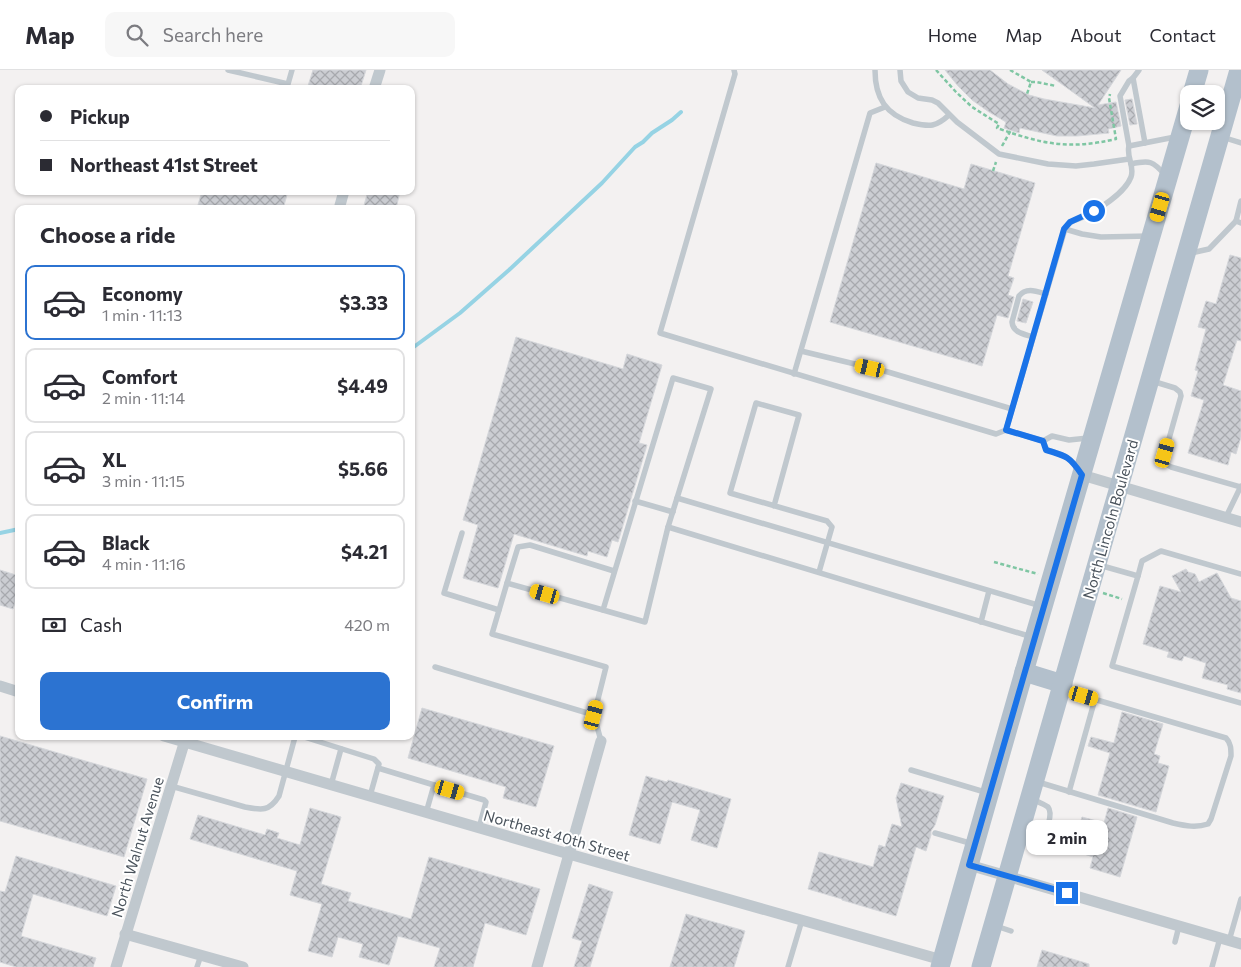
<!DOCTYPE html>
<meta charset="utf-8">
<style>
:root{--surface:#fff;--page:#f7f7f7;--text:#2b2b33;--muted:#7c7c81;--line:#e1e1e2;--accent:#2c73d1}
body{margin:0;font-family:Commissioner,sans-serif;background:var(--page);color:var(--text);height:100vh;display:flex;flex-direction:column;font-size:19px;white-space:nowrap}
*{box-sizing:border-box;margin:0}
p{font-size:16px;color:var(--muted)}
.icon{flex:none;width:28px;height:28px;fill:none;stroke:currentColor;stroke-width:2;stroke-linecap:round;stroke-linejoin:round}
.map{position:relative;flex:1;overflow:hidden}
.drawer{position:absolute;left:15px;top:135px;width:400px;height:535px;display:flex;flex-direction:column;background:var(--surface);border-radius:10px;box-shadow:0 1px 4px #0004}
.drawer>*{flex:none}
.guide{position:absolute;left:15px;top:15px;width:400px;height:110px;border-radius:10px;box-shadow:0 1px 4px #0004;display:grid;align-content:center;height:110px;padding:0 25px;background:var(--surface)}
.tools{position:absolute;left:1180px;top:15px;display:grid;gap:10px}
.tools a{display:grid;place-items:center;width:45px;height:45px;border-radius:10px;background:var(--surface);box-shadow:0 1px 4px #0004;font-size:25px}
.end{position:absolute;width:22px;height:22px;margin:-11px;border:6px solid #1a73e8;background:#fff;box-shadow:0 0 0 2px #fff}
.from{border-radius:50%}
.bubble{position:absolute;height:35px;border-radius:10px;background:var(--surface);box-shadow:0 1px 4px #0004;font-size:16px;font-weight:700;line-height:35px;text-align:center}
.car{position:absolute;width:15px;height:30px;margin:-15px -8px;border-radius:6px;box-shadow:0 0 4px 1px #0007;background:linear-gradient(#f5c518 24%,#345 0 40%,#f5c518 0 76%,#345 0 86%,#f5c518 0)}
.guide b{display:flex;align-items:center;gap:18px;height:48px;font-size:19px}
.guide b+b{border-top:1px solid var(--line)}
.guide i{width:12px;height:12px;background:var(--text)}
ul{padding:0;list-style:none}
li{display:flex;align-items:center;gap:15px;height:75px;margin:0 10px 8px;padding:0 15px;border:2px solid var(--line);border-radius:10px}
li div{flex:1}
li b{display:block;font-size:19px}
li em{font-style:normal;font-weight:700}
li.on{border-color:var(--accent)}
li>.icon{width:45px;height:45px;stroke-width:1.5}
h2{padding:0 25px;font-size:22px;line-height:60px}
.pay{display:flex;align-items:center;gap:12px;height:55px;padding:0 25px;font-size:19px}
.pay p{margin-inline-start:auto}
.primary-button{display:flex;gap:10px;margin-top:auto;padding:10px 25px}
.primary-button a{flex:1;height:58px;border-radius:10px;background:var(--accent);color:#fff;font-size:20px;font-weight:700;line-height:58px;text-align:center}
header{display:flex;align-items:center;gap:30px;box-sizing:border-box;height:70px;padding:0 25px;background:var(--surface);border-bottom:1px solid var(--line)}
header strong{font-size:24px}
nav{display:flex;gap:28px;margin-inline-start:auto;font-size:18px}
.search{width:350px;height:45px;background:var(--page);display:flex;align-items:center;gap:12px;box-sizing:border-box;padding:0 18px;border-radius:10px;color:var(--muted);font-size:19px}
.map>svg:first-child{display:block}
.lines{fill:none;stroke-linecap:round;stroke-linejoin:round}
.stream{stroke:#96d3e4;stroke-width:4}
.building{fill:url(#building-cross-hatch);stroke:#d5d7db}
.path{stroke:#7fc6a3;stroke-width:2.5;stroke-dasharray:4 2.5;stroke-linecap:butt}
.lane{stroke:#c0c8ce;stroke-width:5.5}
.street{stroke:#c0c8ce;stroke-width:11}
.primary{stroke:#b3c0cc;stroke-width:19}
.route{stroke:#1a73e8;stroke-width:6}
.labels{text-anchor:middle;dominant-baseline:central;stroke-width:4;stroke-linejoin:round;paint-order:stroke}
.street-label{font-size:15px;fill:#4a535c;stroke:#fff}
</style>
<header>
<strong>Map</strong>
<div class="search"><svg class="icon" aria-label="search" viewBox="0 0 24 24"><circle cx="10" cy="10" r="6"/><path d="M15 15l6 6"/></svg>Search here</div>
<nav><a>Home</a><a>Map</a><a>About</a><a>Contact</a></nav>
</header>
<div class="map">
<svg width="1241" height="897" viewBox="0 0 1241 897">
<defs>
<pattern id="building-cross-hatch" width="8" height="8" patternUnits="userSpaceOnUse" patternTransform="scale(1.25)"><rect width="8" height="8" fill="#cbcdd2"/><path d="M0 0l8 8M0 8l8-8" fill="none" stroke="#a7a9ae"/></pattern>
</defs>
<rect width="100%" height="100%" fill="#f3f1f1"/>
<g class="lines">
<g class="stream">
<path d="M411,279l49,-36 49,-43 93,-87 33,-36 8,-5 9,-9 20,-13 9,-8"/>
<path d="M0,463l19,-4"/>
</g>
</g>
<g class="building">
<path d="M313,0h53l-6,19h-53z"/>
<path d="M945,0h45l18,14 21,11 15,4 51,9 -53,-38h79l-23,35 18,-3 5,24 -13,3 1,4 -32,3h-20l-37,-8 -1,5 -15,-5 2,-6 -17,-10 -17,-12 -14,-14z"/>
<path d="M1132,29l5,25 -7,1 -5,-25z"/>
<path d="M876,93l88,26 7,-25 64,19 -27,93 6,2 -6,17 6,2 -6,21 -11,-3 -15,51 -152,-44z"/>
<path d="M202,121h86l-5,18h-70l-15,-4z"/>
<path d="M368,121h32l-4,18h-33z"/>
<path d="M1230,185l11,3v83l-4,-1 -14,45 18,6v46l-5,17 -5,-2 -3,13 -40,-12 16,-53 -13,-4 7,-25 -3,-1 11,-41 -8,-2 8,-26 10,3z"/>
<path d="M1023,229l10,3 -7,21 -9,-2z"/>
<path d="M516,267l107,32 4,-15 35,11 -23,78 8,2 -29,97 -6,-2 -5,17 -19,-6 -1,5 -73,-22 -16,54 -35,-10 15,-53 -15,-5z"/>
<path d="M1186,499l2,3 7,2 4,8 18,-9 14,25 10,3v92l-14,-4 1,-4 -26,-7 4,-15 -22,-7 -2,5 -15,-4 2,-5 -26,-8 17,-58 21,6 -9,-16z"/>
<path d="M0,500l19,6v14l-6,19 -13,-4z"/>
<path d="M422,638l132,38 -18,61 -33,-9 3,-11 -98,-29z"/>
<path d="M1122,642l41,12 -9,30 6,2 -2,7 11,3 -13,46 -58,-17 12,-42 -22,-7 3,-9 23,6z"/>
<path d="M0,666l147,43 -23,78 -124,-36z"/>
<path d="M646,706l21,6 1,-2 63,19 -14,49 -26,-8 9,-30 -28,-8 -12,42 -31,-9z"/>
<path d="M901,713l43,13 -9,29 -4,6v4l-5,16 -10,-4 -20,69 -54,-16v-1l-34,-10 11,-37 54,15 6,-22 6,2 7,-23 10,3 -6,-29z"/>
<path d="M310,738l31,9 -20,67 30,9 -3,8 63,18 18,-62 111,32 -14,46 -41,-12 -12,44h-39l6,-19 -42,-12 -9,29 -30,-8 4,-13 -25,-7 -6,20 -24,-6 14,-47 -32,-9 7,-24 -107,-32 8,-24 67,20 2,-6 12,4 -2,5 23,7z"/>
<path d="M1108,738l29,9 -17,60 -30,-9 3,-11 -21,-7 10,-33 22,6z"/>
<path d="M16,786l100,30 -9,30 -74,-22 -12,42 75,22 -3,9h-77l-16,-5v-71l5,1z"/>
<path d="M589,814l24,8 -23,75h-16l8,-26 -10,-3z"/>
<path d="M686,844l59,17 -11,36h-64z"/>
<path d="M1042,880l47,14v3h-52z"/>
</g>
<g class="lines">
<g class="path">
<path d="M936,0l20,22 16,15 27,17 -2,4c45,16 72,22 119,11l-7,-41 1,-4"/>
<path d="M1010,0l21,12 -4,12"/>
<path d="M1031,12h5l20,4"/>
<path d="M1002,76l9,-16"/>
<path d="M993,101l3,-9"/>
<path d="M994,492l44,12"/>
<path d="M1103,523l19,6"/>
</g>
<g class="lane">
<path d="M228,0l60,14 4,-14"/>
<path d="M734,0l1,4 -75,259 336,101 10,-4 37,11 9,-5 17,4 19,-2"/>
<path d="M875,0c0,28 11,45 38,53 17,4 23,4 36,-8"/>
<path d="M900,0l1,11 7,11 10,6 14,2 6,3 19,19 42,32 49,10 28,2 18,-2 35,-5"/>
<path d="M1139,0l-6,8 12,65"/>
<path d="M1222,67l19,6"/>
<path d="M1129,76l46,-9"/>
<path d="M1131,94c19,-4 22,-3 34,11"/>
<path d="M1236,151l5,-20"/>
<path d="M1065,159l17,5 19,3 48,-1"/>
<path d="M1191,183l18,-4 27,-28 5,2"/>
<path d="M1033,267c-9,-3 -20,-4 -21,-15l7,-26c7,-9 17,-5 27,-2"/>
<path d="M801,281l87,21 124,37"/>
<path d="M794,304l76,-261 15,-6"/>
<path d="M673,308l38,11 -43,138 -23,95 -42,-12z"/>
<path d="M1152,311l23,7 5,4 1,4 -16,57 -1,5 2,6 5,3 70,20"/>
<path d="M1006,360l59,-201c4,-8 11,-9 19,-12 15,-8 41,-24 47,-40 4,-11 -5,-20 -2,-31l-9,-50 9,-15 4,-3"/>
<path d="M1043,371l4,9c13,4 23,6 31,19"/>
<path d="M677,428l364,108"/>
<path d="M635,431l38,11"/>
<path d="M774,436l25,-91 -43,-12 -26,90 97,28 5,6 -13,45"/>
<path d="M1226,447l15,-31"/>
<path d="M668,457l364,110"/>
<path d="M462,463l-18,60 55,17"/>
<path d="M1099,495l39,11 4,-15 19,-10 80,23"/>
<path d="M1138,506l-26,90 129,37"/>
<path d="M603,540l-96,-27 11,-36 12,-2 84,26"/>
<path d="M981,552l8,-31"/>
<path d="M435,597l159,48 12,-48 -114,-33 15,-51"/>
<path d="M594,645l7,26"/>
<path d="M301,666l73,23 5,5 -9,32"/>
<path d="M378,698l56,17 -8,28"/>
<path d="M911,700l77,23"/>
<path d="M1038,712l135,41c13,3 23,5 35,1l3,-5 20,-63c0,-7 0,-13 -5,-18l-163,-48"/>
<path d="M331,715l10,-36"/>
<path d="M434,715l50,15 2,2 -7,26"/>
<path d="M171,716l74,21c16,3 24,5 34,-11l16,-59 5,-1"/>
<path d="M1069,722l26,-93"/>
<path d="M935,763l38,11"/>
<path d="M1021,767c5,0 15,3 20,0 6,-3 12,-24 7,-30 -4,-3 -11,-5 -15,-8"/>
<path d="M996,856l15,5"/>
<path d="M1229,871l12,-42"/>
<path d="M1175,872l4,-16"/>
<path d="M197,897l4,-12"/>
<path d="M788,897l14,-47"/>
<path d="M1212,897l8,-29"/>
</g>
<g class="street">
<path d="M374,19l6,-19"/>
<path d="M339,139l5,-18"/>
<path d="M1082,405l159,47"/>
<path d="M0,616l19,6"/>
<path d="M164,666l405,118 373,106"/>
<path d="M969,795l272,79"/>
<path d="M125,864l118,33"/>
<path d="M116,897l70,-230"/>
<path d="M537,897l64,-226"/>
</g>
<g class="primary">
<path d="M1192,24l7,-24"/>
<path d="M1024,602l39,12"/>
<path d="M940,897l84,-295 165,-566"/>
<path d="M981,897l258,-897"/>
</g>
</g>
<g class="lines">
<path class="route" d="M1067,823l-98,-28 113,-390c-12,-18 -15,-19 -36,-25l-3,-9 -37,-11 58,-201 6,-7 24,-11"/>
</g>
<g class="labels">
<g class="street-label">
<text transform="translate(1110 449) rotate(-74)">North Lincoln Boulevard</text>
<text transform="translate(557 765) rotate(16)">Northeast 40th Street</text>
<text transform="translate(137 777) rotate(-73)">North Walnut Avenue</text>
</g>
</g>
</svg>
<div class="tools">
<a><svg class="icon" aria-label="layers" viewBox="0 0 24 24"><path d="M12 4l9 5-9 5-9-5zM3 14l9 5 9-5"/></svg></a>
</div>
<i class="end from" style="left:1094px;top:141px"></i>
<i class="end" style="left:1067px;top:823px"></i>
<div class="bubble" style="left:1026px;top:750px;width:82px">2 min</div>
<i class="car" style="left:1160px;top:137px;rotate:196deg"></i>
<i class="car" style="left:870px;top:298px;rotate:283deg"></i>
<i class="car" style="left:1165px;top:383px;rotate:16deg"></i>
<i class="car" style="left:545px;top:524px;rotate:286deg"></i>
<i class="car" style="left:1084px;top:626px;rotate:106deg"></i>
<i class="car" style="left:594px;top:645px;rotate:15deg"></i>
<i class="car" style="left:450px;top:720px;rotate:106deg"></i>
<div class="guide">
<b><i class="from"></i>Pickup</b>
<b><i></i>Northeast 41st Street</b>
</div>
<section class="drawer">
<h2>Choose a ride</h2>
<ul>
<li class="on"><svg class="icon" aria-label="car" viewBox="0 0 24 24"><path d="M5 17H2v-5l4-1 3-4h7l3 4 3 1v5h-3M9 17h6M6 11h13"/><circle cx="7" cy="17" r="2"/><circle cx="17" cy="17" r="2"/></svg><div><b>Economy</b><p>1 min · 11:13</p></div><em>$3.33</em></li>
<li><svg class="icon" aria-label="car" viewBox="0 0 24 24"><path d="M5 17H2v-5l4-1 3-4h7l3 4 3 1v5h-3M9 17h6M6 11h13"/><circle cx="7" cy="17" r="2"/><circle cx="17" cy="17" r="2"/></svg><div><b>Comfort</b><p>2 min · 11:14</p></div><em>$4.49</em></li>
<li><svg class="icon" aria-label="car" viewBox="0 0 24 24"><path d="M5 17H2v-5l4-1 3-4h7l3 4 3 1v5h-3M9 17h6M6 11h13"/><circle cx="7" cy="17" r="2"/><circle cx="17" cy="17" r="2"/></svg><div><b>XL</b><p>3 min · 11:15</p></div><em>$5.66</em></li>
<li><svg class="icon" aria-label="car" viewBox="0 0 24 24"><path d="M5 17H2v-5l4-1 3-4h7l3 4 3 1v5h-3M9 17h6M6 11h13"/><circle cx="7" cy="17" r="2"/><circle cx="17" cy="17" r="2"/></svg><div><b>Black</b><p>4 min · 11:16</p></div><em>$4.21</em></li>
</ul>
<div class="pay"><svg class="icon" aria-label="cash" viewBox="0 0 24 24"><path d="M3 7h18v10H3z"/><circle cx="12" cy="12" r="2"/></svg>Cash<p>420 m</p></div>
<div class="primary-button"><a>Confirm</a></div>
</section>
</div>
